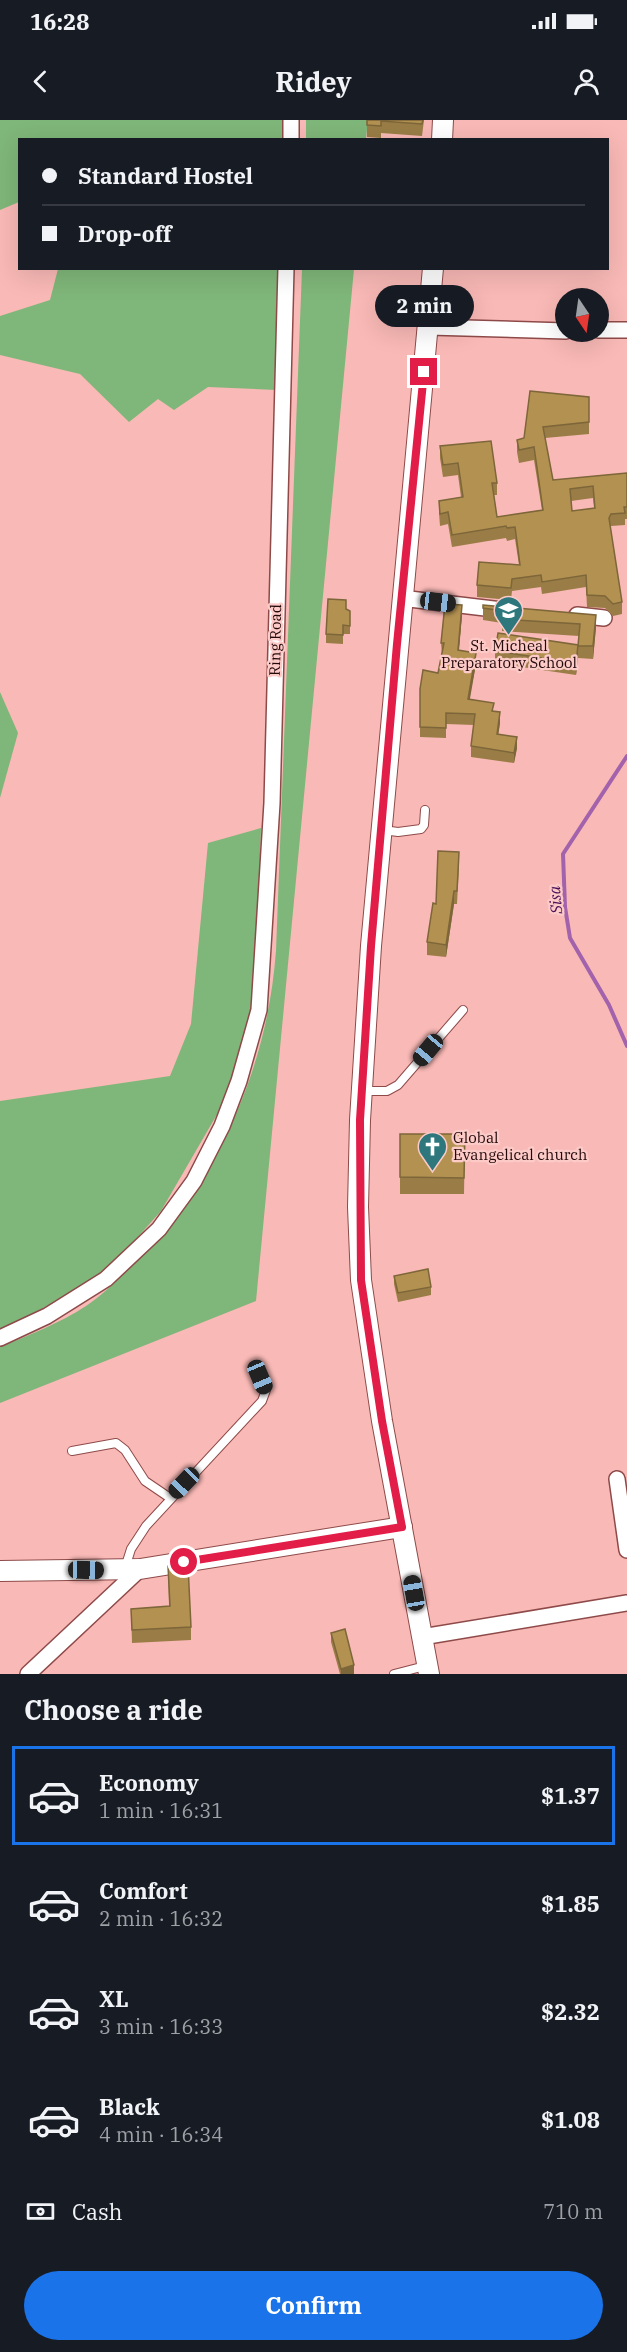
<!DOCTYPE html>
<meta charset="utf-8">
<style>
:root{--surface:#171b24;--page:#242831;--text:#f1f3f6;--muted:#9ea1a6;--line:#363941;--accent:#1a73e8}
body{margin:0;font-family:"IBM Plex Serif",serif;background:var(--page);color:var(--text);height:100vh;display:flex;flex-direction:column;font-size:22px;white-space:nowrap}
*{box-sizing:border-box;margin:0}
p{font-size:20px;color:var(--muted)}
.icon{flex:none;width:33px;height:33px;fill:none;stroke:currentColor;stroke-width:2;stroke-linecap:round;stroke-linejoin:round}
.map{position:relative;height:1554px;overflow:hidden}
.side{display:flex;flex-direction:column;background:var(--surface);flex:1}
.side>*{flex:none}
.top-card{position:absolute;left:18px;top:18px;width:591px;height:132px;border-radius:0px;box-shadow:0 6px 24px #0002;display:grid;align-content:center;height:132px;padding:0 24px;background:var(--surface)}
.needle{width:39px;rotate:167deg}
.buttons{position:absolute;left:555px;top:168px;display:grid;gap:12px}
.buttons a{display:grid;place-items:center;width:54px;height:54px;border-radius:50%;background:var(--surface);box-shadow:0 6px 24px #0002;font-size:30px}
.end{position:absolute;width:27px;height:27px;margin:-14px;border:8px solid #e11d48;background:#fff;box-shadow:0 0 0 3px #fff}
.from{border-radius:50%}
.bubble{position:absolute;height:42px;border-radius:21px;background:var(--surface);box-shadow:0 6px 24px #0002;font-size:20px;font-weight:700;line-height:42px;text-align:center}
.car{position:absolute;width:18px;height:36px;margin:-18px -9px;border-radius:8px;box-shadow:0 0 4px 2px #0007;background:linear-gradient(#222 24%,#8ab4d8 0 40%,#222 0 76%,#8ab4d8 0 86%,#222 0)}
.top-card b{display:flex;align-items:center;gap:21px;height:57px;font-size:22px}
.top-card b+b{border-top:2px solid var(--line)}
.top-card i{width:15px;height:15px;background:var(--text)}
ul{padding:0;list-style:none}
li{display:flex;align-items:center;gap:18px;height:99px;margin:0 12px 9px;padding:0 12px;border:3px solid transparent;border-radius:0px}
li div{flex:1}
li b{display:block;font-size:22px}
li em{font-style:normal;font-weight:700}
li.current{border-color:var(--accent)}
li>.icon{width:54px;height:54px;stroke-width:1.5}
h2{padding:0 24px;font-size:27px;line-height:72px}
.pay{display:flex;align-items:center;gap:15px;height:66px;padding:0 24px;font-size:22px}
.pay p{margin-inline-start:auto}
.primary-button{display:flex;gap:12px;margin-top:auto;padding:12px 24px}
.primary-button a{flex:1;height:69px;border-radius:36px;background:var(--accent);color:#fff;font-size:24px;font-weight:700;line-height:69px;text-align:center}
.status{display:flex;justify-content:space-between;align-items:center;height:42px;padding:0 30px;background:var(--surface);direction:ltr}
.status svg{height:16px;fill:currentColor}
header{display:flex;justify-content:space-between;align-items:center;height:78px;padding:0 24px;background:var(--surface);font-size:27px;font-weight:700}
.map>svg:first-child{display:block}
.green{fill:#7fb679}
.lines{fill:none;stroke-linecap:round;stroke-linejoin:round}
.stream{stroke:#a262ac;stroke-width:4}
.service-casing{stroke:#8e4a49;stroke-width:10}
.minor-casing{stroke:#8e4a49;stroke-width:18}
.tertiary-casing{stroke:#8e4a49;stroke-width:22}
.service{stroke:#fff;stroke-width:8}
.minor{stroke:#fff;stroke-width:15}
.tertiary{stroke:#fff;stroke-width:20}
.wall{fill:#9a7d46;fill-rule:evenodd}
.shaded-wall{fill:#7d6639}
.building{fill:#b39151;stroke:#7d6639;stroke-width:1.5;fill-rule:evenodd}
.route{stroke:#e11d48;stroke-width:8}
.labels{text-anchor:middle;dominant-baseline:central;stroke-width:4.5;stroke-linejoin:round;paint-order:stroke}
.street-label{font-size:15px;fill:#24090a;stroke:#fccbc8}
.poi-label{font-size:15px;fill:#24090a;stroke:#fccbc8}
.water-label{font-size:16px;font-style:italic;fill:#4d1057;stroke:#fccbc8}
</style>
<div class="status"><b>16:28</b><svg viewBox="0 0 49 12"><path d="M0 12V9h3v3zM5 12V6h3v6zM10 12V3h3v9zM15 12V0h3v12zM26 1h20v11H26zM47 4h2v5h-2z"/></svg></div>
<header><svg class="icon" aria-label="back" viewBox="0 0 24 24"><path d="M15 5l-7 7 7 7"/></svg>Ridey<svg class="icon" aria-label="person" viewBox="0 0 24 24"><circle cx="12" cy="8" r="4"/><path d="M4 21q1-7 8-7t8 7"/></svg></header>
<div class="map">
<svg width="627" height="1554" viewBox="0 0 627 1554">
<rect width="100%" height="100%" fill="#f9b9b6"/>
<g class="green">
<path d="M0,0h285l-1,19 -264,1 -1,62 -19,8z"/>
<path d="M306,0h62l-2,19 -60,1z"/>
<path d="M58,149h222l-4,121 -68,-3 -34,23 -16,-11 -29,23 -49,-48 -80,-19v-39l50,-16z"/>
<path d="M302,149h52l-98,1032 -256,102v-56c29,-12 60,-24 86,-41 17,-11 33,-28 48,-43 84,-85 133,-192 142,-312z"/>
<path d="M0,572l18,41 -18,65z"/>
<path d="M261,708l-5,165 -26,99 -69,119 -41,46 -40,32 -80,41v-229l170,-25 21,-52 17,-181z"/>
</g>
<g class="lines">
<path class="stream" d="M627,636l-64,98 2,53 5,31 39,67 18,41"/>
<defs>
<g id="service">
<path d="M383,710l15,2 23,-3 3,-4 1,-15"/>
<path d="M362,971h25l11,-6 65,-75"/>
<path d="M72,1331l44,-8 9,7 20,31 25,17"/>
<path d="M125,1448l6,-19 15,-23 116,-125 4,-11 -6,-13"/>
<path d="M394,1554l31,-8"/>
</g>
<g id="minor">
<path d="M291,20v-20"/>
<path d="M429,207l137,4"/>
<path d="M598,210h29"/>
<path d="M401,478l101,12"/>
<path d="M577,495l27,3"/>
<path d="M0,1218l47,-22 59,-37 53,-50 35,-48 28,-55 17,-45 20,-71 13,-207 14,-535"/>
<path d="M617,1359l10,71"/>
<path d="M422,1517l205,-34"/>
<path d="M28,1554l112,-105"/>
</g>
<g id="tertiary">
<path d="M442,20l1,-20"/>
<path d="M0,1451l140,-2 262,-42"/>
<path d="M429,1554l-47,-253 -21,-141 -3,-73 2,-87 11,-174 62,-678"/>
</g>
</defs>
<use href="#service" class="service-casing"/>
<use href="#minor" class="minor-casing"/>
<use href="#tertiary" class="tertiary-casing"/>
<use href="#service" class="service"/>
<use href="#minor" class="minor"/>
<use href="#tertiary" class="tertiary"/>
</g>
<g class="wall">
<path d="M367,0h57l-2,16 -41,-3v5l-14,-1z"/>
<path d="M589,277v37l-44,4 8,42 74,-7v46h-2v6l-14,1 -1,1 12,75v12l-9,2 -8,-8 -18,-1 -1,-20 -44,7 -1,-7 -29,4 -1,9 -34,-3v-12l42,-20 -4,-26 -8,2 -1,-3 -54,9 -4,-23 -8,2 -1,-13v-12l22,-4 -3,-22 -15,2 -3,-19v-12l57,37v12h-3l3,22 45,-7 -8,-50 -15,3 -2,-11v-12l7,-2zM593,378l1,10 -22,3 -1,-10z"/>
<path d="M483,485l113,22 -3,32 -15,-1 -2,17 -81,-12v-12l83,-6 1,-9 -77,-5v-8l-19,-3z"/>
<path d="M346,489l4,2v23h-7v10l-17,-1v-9z"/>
<path d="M462,495l-3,35 17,14 -7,36 25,11 6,12 -2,11 19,14 -3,15 -43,-6v-11l3,-21 -28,-1v14l-26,-1v-48l18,-16 4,-19 -1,-11z"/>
<path d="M459,745l-2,39h-3l-8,53 -19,-2v-13l9,-38z"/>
<path d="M400,1014h65l-1,60h-64z"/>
<path d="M394,1156l37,11v8l-33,7 -4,-18z"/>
<path d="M168,1446l23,61v13l-59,3 -1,-34 38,-3z"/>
<path d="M331,1513l23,41h-14l-9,-32z"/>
</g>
<g class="shaded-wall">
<path d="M462,485v10l-4,45v-10z"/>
<path d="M596,495v12l-3,32v-13z"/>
<path d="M578,525v13l-2,17v-12z"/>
<path d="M476,533v11l-8,46v-11z"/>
<path d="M500,592v11l-3,21v-10z"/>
<path d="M517,617v11l-3,15v-10z"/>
<path d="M454,771v13l-8,53v-12z"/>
<path d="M354,1545v9h-13v-5z"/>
</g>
<g class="building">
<path d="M367,0h56l-1,4 -41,-3v5l-14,-1z"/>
<path d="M530,271l59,6v25l-46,5 10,53 74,-7v34h-3l1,6 -14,1 -2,4 13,84 -9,2 -8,-8 -18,-1 -1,-20 -44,7 -1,-7 -29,4 -1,9 -34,-3 2,-23 41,3 -5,-38 -8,1 -1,-2 -54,9 -4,-23 -8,2 -1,-13 24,-4 -5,-34 -15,2 -3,-19 51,-5 6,42h-5l5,34 46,-7 -9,-63 -15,3 -2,-10 7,-2zM593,366l2,22 -23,3 -2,-22z"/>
<path d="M328,479l18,1v9l4,2v15l-7,-1v10l-17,-1z"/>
<path d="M445,484l17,1 -4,45 18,3 -8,46 26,4 -2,8 8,1 -3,22 20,3 -3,16 -43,-7 4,-32 -29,-1v15l-26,-1v-38l3,-19 15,3 6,-30h-3z"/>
<path d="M483,485l113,10 -3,31h-15l2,-22 -78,-5 1,-8 -20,-3z"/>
<path d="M498,513l80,12 -2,18 -81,-12z"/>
<path d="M438,731l21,1 -2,39h-3l-8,54 -19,-3 6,-39 3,1z"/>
<path d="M400,1014h65l-1,44 -64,-1z"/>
<path d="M428,1149l3,18 -33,6 -4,-17z"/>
<path d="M188,1445l3,62 -59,3 -1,-21 39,-3 -2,-40z"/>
<path d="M345,1509l9,36 -13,4 -10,-36z"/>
</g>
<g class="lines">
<path class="route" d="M184,1442l218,-35 -20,-106 -21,-141 -1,-160 11,-174 26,-302 27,-272"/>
</g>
<defs>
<symbol id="school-pin" viewBox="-11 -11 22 30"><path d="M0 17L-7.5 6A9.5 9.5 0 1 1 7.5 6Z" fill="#2e787d" stroke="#fccbc8"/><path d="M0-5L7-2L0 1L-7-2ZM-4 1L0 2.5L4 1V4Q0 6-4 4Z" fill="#fff"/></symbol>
<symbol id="church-pin" viewBox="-11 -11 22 30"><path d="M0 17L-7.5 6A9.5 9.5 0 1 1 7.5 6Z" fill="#2e787d" stroke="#fccbc8"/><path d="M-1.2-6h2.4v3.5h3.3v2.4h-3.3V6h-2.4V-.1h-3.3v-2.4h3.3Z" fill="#fff"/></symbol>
</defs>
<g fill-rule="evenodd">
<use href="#school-pin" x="492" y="474" width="33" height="45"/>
<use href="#church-pin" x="416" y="1010" width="33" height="45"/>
</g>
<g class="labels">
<g class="street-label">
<text transform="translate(275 520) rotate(-89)">Ring Road</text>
</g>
<g class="poi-label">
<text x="509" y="525">St. Micheal<tspan x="509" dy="17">Preparatory School</tspan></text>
<text x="453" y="1017" text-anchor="start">Global<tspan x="453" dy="17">Evangelical church</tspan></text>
</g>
<g class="water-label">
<text transform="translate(555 780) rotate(-95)">Sisa</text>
</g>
</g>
</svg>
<div class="buttons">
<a><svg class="needle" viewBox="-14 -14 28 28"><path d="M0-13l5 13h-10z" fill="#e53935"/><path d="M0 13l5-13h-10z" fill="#9ea1a6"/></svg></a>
</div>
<i class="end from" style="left:184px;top:1442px"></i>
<i class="end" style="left:424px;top:252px"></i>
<div class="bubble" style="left:375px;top:165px;width:99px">2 min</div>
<i class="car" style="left:438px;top:482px;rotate:97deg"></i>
<i class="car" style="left:428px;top:930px;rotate:220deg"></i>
<i class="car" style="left:260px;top:1257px;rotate:157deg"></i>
<i class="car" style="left:184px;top:1363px;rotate:224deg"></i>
<i class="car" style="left:86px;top:1450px;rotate:91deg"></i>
<i class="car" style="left:414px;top:1473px;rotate:350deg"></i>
<div class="top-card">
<b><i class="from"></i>Standard Hostel</b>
<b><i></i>Drop-off</b>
</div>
</div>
<section class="side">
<h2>Choose a ride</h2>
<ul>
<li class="current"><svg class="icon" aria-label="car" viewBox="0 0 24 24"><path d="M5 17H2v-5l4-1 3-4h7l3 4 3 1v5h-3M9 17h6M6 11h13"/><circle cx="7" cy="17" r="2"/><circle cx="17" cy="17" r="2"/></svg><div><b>Economy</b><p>1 min · 16:31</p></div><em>$1.37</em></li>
<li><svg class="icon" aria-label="car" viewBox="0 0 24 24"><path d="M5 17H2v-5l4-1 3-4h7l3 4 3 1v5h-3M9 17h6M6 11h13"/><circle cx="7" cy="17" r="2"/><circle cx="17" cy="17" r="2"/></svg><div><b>Comfort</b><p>2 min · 16:32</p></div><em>$1.85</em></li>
<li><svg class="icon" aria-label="car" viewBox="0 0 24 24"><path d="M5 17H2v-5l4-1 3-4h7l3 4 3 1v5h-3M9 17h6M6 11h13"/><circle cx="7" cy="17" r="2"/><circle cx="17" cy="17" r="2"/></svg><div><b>XL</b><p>3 min · 16:33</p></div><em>$2.32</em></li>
<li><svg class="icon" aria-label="car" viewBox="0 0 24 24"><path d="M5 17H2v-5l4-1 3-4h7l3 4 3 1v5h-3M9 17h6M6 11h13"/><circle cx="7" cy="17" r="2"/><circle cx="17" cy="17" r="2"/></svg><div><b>Black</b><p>4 min · 16:34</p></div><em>$1.08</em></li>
</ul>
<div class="pay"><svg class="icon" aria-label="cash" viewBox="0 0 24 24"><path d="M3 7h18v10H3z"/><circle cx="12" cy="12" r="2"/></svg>Cash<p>710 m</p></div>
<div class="primary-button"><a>Confirm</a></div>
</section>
